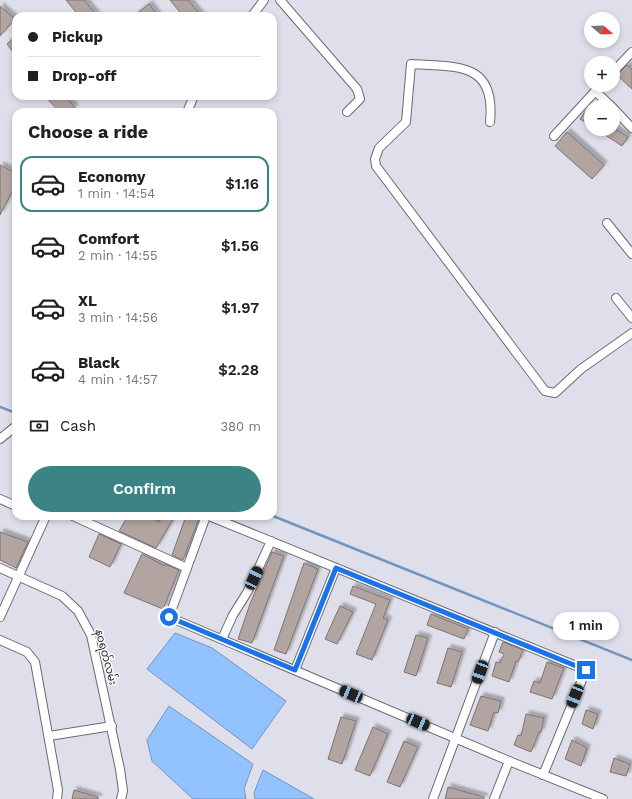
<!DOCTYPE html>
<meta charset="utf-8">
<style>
:root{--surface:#fff;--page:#f6f6f6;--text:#202124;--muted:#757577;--line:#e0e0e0;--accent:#3b8384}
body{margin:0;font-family:"Work Sans","Noto Sans Myanmar",sans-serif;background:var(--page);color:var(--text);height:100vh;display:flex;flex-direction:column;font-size:15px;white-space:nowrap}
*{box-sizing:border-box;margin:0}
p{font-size:13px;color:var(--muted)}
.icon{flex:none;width:22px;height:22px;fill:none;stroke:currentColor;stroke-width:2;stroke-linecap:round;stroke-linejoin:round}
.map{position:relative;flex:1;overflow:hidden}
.panel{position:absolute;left:12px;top:108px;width:265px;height:412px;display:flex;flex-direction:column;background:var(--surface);border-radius:12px;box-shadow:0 2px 6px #0003}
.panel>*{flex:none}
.hud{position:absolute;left:12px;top:12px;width:265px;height:88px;border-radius:12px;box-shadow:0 2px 6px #0003;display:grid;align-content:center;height:88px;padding:0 16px;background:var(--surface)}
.needle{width:26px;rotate:109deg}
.fabs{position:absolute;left:584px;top:12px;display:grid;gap:8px}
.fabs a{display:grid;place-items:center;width:36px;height:36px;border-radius:50%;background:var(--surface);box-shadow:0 2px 6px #0003;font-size:20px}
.end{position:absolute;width:18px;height:18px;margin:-9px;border:5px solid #1a73e8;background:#fff;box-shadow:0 0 0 2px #fff}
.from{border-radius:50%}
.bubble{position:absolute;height:28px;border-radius:14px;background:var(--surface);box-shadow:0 2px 6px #0003;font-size:13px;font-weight:600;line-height:28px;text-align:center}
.car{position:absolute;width:12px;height:24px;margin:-12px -6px;border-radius:5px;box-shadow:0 0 3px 1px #0007;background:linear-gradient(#222 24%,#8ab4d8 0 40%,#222 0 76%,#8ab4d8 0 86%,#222 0)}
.hud b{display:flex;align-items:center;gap:14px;height:38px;font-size:15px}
.hud b+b{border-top:1px solid var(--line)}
.hud i{width:10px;height:10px;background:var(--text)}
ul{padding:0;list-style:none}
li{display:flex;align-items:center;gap:12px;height:56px;margin:0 8px 6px;padding:0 8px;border:2px solid transparent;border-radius:12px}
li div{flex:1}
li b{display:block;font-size:15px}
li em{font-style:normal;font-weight:600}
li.on{border-color:var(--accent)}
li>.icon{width:36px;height:36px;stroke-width:1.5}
h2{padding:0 16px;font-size:18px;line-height:48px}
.pay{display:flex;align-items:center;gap:10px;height:44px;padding:0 16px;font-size:15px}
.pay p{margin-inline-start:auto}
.action{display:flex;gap:8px;margin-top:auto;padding:8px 16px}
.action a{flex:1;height:46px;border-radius:24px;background:var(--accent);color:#fff;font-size:16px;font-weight:600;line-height:46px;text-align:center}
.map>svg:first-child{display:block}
.water{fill:#93c3fe;stroke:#7294bf}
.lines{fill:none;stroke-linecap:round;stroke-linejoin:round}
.stream{stroke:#7294bf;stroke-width:2.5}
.building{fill:#b1a4a1;stroke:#7f7370;filter:url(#shadow)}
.minor-casing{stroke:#6a6a74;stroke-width:10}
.minor{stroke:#fff;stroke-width:8}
.route{stroke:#1a73e8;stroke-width:5}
.labels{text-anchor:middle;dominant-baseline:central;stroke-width:3;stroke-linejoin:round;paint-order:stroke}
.street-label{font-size:11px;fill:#26272b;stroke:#fff}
</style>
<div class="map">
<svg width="632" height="799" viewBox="0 0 632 799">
<defs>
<filter id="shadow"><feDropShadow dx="3.5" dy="-3.5" stdDeviation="1" flood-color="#0004"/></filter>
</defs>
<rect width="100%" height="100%" fill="#dedfea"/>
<g class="water">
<path d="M175,633l37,15 74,53 -34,48 -105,-80z"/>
<path d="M169,706l84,58 -9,25 2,10h-53l-41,-38 -5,-21z"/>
<path d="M263,770l51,29h-59l-1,-6z"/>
</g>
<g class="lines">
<g class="stream">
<path d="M0,407l16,6"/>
<path d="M273,516l359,144"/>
</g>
</g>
<g class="building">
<path d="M66,0h18l13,16h-18z"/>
<path d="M170,0h18l13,16h-18z"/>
<path d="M149,4l9,12h-24z"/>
<path d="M0,6l15,13 -15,17z"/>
<path d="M16,36v20l-9,-12z"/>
<path d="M627,65l5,5v19l-15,-14z"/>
<path d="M45,96h20l10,12 -5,4h-11z"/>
<path d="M586,110l5,3v13l-11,-7z"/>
<path d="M596,129h19l13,8 -6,9z"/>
<path d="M567,132l37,33 -12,14 -37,-33z"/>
<path d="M0,165l16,8v11l-16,31z"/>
<path d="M128,516h20l11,6 3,-6h13l-19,32 -37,-17z"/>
<path d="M186,516h14l-17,44 -11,-5z"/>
<path d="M0,532l28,10 -12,26 -16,-8z"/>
<path d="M99,534l22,10 -11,23 -21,-10z"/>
<path d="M272,552l12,4 -32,87 -14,-4 12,-35z"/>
<path d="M142,554l23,12v-2l14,6 -16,39 -39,-16z"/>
<path d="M304,563l14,6 -32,85 -12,-4z"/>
<path d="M353,586l37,14 -7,18 5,2 -16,40 -16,-6 20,-50 -26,-10z"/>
<path d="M340,606l13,6 -16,32 -12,-5z"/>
<path d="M431,614l37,15 -4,10 -37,-14z"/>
<path d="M416,635l12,3 -12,38 -12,-4z"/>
<path d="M503,642l20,8 -5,12 -2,-1 -7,21 -17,-6 4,-14 4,1 4,-9 -5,-2z"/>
<path d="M448,648l14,4 -11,35 -14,-4z"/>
<path d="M547,662l17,6 -12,31 -22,-7 4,-11 6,2z"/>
<path d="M481,696l20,5 -3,12 -4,-1 -6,19 -18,-6z"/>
<path d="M586,710l12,4 -5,15 -11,-5z"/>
<path d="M526,714l18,4 -3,14h-2l-8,20 -17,-7 4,-10 3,1z"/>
<path d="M341,717l15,4 -14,43 -14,-5z"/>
<path d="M373,727l15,7 -18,42 -15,-6z"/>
<path d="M572,740l15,8 -6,18 -16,-7z"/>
<path d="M404,741l14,6 -18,40 -13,-5z"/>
<path d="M614,758l16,6 -4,12 -16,-4z"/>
<path d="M448,787l36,10v2h-39z"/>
<path d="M74,790l24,7v2h-26z"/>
</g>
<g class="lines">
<defs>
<g id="minor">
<path d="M280,0l77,89 3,10 -13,13"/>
<path d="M252,16l12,-16"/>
<path d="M613,72l19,-20"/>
<path d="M595,91l17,16"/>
<path d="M613,108l19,20"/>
<path d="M187,112l7,-16"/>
<path d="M490,122c6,-60 -32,-55 -79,-58l-5,58 -27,26 -4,11 1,7 169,225 10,2 26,-24 51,-36"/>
<path d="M554,136l47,-51"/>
<path d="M607,223l25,31"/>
<path d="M616,298l16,20"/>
<path d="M0,439l16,-13"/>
<path d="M0,499l16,7"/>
<path d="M73,516l114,52"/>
<path d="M206,516l-37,101 340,144 94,38"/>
<path d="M209,516l377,154 -43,105"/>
<path d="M0,568l62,28 16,15 13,24 29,134 3,22 -2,8"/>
<path d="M0,617l46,-101"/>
<path d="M222,639l11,-24 15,-24 23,-50"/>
<path d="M0,640l27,12 8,10 23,128 -1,9"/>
<path d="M295,670l41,-102"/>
<path d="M49,736l63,-10"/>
<path d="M433,799l62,-167"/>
<path d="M494,799l15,-38"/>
</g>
</defs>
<use href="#minor" class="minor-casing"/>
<use href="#minor" class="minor"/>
</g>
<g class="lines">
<path class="route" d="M169,617l126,53 41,-102 250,102"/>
</g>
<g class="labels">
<g class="street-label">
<text transform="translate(106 657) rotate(75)">နဝရတ်လမ်း</text>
</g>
</g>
</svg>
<div class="fabs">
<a><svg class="needle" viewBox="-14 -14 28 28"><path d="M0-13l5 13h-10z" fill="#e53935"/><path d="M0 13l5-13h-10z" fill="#757577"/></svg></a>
<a>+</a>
<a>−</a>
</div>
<i class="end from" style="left:169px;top:617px"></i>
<i class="end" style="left:586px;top:670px"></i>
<div class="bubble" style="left:553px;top:612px;width:66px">1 min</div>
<i class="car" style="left:254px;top:578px;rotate:25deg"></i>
<i class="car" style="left:480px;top:672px;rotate:200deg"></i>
<i class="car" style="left:351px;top:694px;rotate:293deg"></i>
<i class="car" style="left:575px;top:696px;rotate:202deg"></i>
<i class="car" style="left:418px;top:722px;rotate:113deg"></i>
<div class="hud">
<b><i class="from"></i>Pickup</b>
<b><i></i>Drop-off</b>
</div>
<section class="panel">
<h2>Choose a ride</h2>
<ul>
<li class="on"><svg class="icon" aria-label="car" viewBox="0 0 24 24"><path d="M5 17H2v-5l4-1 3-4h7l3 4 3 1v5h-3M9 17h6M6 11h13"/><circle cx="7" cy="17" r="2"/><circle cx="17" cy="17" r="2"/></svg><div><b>Economy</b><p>1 min · 14:54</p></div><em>$1.16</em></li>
<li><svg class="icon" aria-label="car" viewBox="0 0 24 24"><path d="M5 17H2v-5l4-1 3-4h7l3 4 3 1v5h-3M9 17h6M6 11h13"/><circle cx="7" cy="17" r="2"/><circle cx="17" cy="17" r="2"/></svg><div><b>Comfort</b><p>2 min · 14:55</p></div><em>$1.56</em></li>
<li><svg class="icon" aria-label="car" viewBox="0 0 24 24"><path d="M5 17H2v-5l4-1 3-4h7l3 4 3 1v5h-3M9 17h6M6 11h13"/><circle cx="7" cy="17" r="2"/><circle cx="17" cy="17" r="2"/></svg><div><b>XL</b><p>3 min · 14:56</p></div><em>$1.97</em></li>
<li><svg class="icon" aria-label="car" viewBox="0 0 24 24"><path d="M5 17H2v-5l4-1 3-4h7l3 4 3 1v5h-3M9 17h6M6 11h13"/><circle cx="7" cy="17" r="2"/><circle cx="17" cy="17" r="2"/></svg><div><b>Black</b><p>4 min · 14:57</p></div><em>$2.28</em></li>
</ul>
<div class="pay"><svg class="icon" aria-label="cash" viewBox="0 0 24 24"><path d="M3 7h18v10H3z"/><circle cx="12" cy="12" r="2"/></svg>Cash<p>380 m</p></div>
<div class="action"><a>Confirm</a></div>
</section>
</div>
